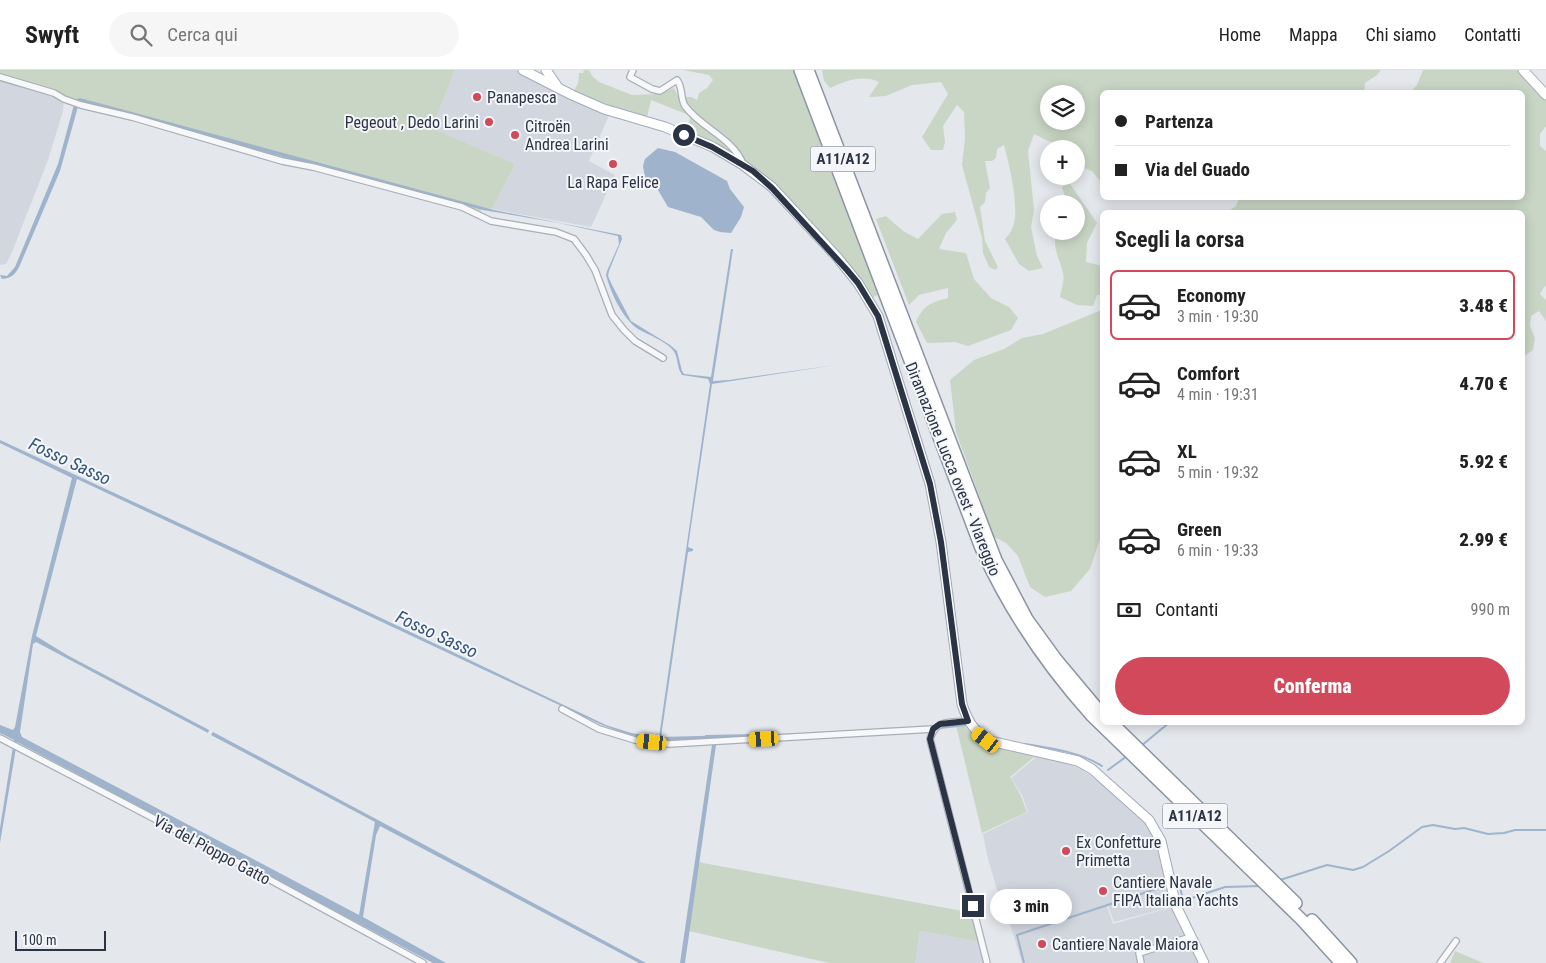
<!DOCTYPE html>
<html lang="it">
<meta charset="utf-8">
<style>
:root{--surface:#fff;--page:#f6f6f6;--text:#222;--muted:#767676;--line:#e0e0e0;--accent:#d1495b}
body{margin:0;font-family:"Roboto Condensed",sans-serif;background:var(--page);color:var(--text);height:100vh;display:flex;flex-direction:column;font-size:19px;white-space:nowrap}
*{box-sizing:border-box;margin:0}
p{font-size:16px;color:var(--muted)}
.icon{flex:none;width:28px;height:28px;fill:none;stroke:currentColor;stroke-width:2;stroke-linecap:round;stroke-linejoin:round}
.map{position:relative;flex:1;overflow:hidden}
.panel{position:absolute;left:1100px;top:140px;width:425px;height:515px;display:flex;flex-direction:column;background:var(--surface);border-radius:8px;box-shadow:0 2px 12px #0003}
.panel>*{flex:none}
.banner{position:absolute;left:1100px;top:20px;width:425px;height:110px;border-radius:8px;box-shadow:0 2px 12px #0003;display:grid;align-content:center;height:110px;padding:0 15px;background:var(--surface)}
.fabs{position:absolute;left:1040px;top:15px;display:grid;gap:10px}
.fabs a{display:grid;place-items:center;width:45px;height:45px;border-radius:50%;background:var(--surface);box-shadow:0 2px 12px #0003;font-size:25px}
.scale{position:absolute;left:15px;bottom:12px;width:91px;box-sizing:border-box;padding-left:5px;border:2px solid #2b3445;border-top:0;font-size:14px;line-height:18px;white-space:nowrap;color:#2b3445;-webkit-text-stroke:4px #f4f6f9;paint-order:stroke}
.end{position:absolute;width:22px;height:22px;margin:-11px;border:6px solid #2b3445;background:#fff;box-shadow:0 0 0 2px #fff}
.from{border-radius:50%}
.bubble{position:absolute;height:35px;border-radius:18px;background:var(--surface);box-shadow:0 2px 12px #0003;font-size:16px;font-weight:800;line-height:35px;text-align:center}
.car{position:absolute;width:15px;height:30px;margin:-15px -8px;border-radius:6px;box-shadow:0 0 4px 1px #0007;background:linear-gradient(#f5c518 24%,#345 0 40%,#f5c518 0 76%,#345 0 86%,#f5c518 0)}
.banner b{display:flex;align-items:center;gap:18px;height:48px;font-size:19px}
.banner b+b{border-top:1px solid var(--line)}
.banner i{width:12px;height:12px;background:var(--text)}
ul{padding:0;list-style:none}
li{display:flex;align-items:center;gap:15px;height:70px;margin:0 10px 8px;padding:0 5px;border:2px solid transparent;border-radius:8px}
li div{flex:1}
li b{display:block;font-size:19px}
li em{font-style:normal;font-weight:800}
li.active{border-color:var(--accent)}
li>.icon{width:45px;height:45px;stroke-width:1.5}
h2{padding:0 15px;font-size:22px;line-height:60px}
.pay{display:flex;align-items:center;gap:12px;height:55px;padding:0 15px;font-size:19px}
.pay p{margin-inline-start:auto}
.primary-button{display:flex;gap:10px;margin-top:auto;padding:10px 15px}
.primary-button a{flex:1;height:58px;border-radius:30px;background:var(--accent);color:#fff;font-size:20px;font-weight:800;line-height:58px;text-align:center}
header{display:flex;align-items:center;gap:30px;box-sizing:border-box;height:70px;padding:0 25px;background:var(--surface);border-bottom:1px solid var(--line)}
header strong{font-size:24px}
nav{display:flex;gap:28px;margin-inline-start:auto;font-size:18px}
.search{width:350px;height:45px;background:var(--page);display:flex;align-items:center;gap:12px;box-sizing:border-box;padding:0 18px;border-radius:28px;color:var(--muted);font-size:19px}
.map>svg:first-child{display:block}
.built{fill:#d2d6de}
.green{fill:#c9d6c5;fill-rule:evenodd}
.water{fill:#9fb4cc}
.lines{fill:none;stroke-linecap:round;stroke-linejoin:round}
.stream{stroke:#9fb4cc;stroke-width:2}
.street-casing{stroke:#a9aeb7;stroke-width:8}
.secondary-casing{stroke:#a9aeb7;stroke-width:11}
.primary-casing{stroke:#a3abb8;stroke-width:11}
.highway-casing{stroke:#8b94a3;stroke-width:14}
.street{stroke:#f7f8fa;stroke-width:5.5}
.secondary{stroke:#fff;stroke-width:9}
.primary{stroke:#fff;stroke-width:9}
.highway{stroke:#fff;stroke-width:11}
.route{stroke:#2b3445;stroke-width:6}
.poi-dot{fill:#d1495b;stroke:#f4f6f9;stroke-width:2}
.labels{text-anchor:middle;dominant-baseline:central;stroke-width:4;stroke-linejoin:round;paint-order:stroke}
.shield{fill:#f4f6f9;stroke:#676e7b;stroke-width:1}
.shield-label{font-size:15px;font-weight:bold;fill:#2b3445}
.poi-label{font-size:16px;fill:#2b3445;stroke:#f4f6f9;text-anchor:start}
.street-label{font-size:16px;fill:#2b3445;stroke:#f4f6f9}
.water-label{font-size:18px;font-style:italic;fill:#34527a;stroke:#f4f6f9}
</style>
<header>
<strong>Swyft</strong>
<div class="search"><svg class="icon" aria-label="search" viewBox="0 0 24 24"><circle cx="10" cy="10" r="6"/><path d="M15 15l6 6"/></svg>Cerca qui</div>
<nav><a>Home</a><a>Mappa</a><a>Chi siamo</a><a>Contatti</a></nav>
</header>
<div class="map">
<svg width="1546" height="893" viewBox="0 0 1546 893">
<rect width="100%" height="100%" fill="#e4e7ec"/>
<g class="built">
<path d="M455,0h68l88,41 -22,50 26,14 -24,52 -99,-18 23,-45 -83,-36z"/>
<path d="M0,7l64,22 -1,12 -15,49 -36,92 -6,12 -6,1z"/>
<path d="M1035,685l41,10 54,40 17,16 13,20 14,65 -60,16 -6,-17 -42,14 41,-13 6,18 63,-18 24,57h-178l-19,-62 -3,-1 -13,-45 -4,-21 45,-22 -6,-17 -11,-17 23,-19z"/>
<path d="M920,861l61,11 6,21h-72z"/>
</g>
<g class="green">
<path d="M0,0h455l-23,58 83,36 -23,45 -12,-2 2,9 -21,-8c-155,-40 -310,-79 -461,-131z"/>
<path d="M584,0h5l3,6 7,6 33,13 28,-1 14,-6 8,16 4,-7h5l6,3 2,-7 8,-5 6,-8 -4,-5 -26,-5h110l86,224 -11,6 -10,-17 -105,-112 -69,-36 7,-19 -40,-16 -5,21 -74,-26 6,-12 1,-10h4z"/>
<path d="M822,0h559l-4,5 -12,8 -1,9h-262v91l-10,-12 -11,-4 -5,-6v-12h-9l-3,-5 -16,-3 -14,-7 -6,17 6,59 -3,17 6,29 6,12 -14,3 -10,-7 -14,-25c3,-3 6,-7 7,-10 9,-18 -3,-65 -8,-84l-7,4 -1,9 -4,3h-7l5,27 -4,5 -1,9 -5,5 5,34 13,26 -3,3 -6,-3 -6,-14 -1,-15 -20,-73 3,-27 -1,-26 -7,-7 -14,21 2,16 -2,8h-12l-9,-13 26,-43 -7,-12 -29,3 -26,11 -17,1 10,-15c-15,-8 -35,-1 -49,6l-6,-7zM1049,24h27v27h-27z"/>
<path d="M1423,0h94l29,31v25l-6,8v12l6,5v135l-2,1 -4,7 6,6v21l-7,-10 -8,5 -1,10 5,12 -2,12 -10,7 -1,-145h-295l9,-6 3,-8h283v-106h-112l7,-7z"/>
<path d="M1070,114l27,39 -10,20 -1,19 16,4v29h-5l-4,11 -16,-1 -17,-8c1,-7 5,-17 3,-24 -3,-14 -12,-26 -6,-42h19v-27h-9l-5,-17z"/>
<path d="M955,142l2,8 -11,13 -7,16 27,4 8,26 17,19 18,9 9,11 -7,12 -43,16 -13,-4 -28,1 -11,-21c8,-17 14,-19 32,-24v-10l-29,7 -10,10 -33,-86 10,-3 17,15 15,8 24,-25z"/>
<path d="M1099,241h3v224l-1,1 -11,33 -19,22 -26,6 -15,-10 -12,-31 -12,-13 -12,-6 -38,-105 -6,-52 24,-20 30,-11 18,-11 21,-4z"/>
<path d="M963,653l9,12 13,9 49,11 -1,3 -23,19 10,17 7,18 -45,21 -26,-108z"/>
<path d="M698,792l275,51 8,29 -61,-11 -5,32h-86l-140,-32z"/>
<path d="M1455,881l26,11 3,1h-34z"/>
</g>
<g class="water">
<path d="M80,28l414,112 127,25 1,4 -13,32 -1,5 4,9 19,36 39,24 7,6 5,20 2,3 27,3 20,-128h2l-20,132 16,-1 107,-15 -124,19 -24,163 5,2v2l-5,1 -27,185 155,-4 -148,8 -39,-6 -27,-10 -525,-246 -41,157 31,19 142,75 -1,3 -172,-91 -3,2 -13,88 2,5 337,178 16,-93 -164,-87 2,-3 433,231h-7l-259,-137 -4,9 -13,82 83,46h-13l-416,-221 -17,101v-15l14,-88 -14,-7v-8l13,5 2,-3 17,-91 40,-158 -72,-35v-3l259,120 347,165 25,8 28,4 51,-353 -2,-5 -26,-4c-6,-8 -3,-19 -10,-26 -9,-9 -23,-14 -34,-20 -16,-11 -27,-36 -32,-54l1,-4 12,-27 -1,-8 -59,-13 -76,-13 -404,-107 -19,68 -40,94c-4,9 -8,13 -18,14l-2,-4 7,1 8,-9 43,-103 17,-63 2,-2z"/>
<path d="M658,78l17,4 52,29 3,8 14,18 -3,10 -10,16 -11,-1 -6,-2 -13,-13 -33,-10 -13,-22 -10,-8 -2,-11 2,-7z"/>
<path d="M712,675h4l-31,218h-5z"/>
</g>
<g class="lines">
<g class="stream">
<path d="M940,658l27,-3"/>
<path d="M706,666l50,-1"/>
<path d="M1025,674c25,4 55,8 77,22"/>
<path d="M1141,676l29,-24"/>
<path d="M1108,700l19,-14"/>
<path d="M1280,810l47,-15 26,5 10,-3 26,-16 33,-24 11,-2 22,4 9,-1 24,6 16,-1 11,-3h31"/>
<path d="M1176,812l3,-1 4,20 42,-14 36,-1"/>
<path d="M1024,893l-7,-28 148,-49"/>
</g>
<defs>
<g id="street">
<path d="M633,0l-3,7 22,12 8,2 17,-11c6,7 3,18 8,26 17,23 47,31 58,58"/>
<path d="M0,7l54,16 10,6 17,6 51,12 150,44 31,6 149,40 29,14 65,11 18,7 12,16 9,15 17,45 12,15 11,11 28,17"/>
<path d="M562,639l37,20 36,11 34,4 264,-15"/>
<path d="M968,651c-19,2 -32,-2 -38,18l57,224"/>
<path d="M0,668l239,125 184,100"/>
<path d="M1141,893l-2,-10 52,-16"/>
<path d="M1440,893l16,-22"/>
</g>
<path id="secondary" d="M1523,0l23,25"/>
<g id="primary">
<path d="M523,0l49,25 32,14 61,18 48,20 30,18 29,22 65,70 21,26 20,33 52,168 11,58 21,162c5,16 11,25 24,36l92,21 14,8 57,51 12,21 15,65 28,57"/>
<path d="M546,0l11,16"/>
</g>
<g id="highway">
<path d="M800,0l181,478c28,62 65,117 111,168l210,204 39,43"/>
<path d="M808,0l188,490 31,59 29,40 46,55"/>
<path d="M1111,652l185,181"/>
<path d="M1312,850l39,43"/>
</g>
</defs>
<use href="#street" class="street-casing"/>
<use href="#secondary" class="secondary-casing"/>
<use href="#primary" class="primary-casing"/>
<use href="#highway" class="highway-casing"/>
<use href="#street" class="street"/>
<use href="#secondary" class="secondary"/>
<use href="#primary" class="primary"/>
<use href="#highway" class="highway"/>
</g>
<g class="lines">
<path class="route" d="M684,65l28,12 41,24 19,17 75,82 11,13 20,33 52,168 11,58 21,162 6,17 -28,3 -7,5 -3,10 43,167"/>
</g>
<g class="poi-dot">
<circle cx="477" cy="27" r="5"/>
<circle cx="489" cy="52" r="5"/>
<circle cx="515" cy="65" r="5"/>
<circle cx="613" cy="94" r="5"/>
<circle cx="1066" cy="781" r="5"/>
<circle cx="1103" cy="821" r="5"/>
<circle cx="1042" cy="874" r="5"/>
</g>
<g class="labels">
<g class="shield">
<rect x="810.5" y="76.5" width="65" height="25" rx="4"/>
<rect x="1162.5" y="733.5" width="65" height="25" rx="4"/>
</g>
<g class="shield-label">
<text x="843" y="89">A11/A12</text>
<text x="1195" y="746">A11/A12</text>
</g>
<g class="poi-label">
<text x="487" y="27">Panapesca</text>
<text x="479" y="52" text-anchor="end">Pegeout , Dedo Larini</text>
<text x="525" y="56">Citroën<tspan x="525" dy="18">Andrea Larini</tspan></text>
<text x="613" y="112" text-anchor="middle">La Rapa Felice</text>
<text x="1076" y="772">Ex Confetture<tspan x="1076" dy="18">Primetta</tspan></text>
<text x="1113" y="812">Cantiere Navale<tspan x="1113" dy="18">FIPA Italiana Yachts</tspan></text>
<text x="1052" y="874">Cantiere Navale Maiora</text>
</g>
<g class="street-label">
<text transform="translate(953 399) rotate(68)">Diramazione Lucca ovest - Viareggio</text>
<text transform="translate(212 780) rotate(28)">Via del Pioppo Gatto</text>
</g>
<g class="water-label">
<text transform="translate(70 391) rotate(25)">Fosso Sasso</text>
<text transform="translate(437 564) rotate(25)">Fosso Sasso</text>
</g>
</g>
</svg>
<div class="fabs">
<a><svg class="icon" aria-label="layers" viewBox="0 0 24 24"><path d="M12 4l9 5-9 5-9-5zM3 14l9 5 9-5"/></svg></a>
<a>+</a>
<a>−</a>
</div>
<div class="scale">100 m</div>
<i class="end from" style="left:684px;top:65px"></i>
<i class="end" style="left:973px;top:836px"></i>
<div class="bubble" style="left:990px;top:819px;width:82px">3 min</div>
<i class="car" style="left:764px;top:669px;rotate:267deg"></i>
<i class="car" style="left:986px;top:670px;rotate:308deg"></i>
<i class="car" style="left:652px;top:672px;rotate:276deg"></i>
<div class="banner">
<b><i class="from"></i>Partenza</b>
<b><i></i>Via del Guado</b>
</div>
<section class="panel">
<h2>Scegli la corsa</h2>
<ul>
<li class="active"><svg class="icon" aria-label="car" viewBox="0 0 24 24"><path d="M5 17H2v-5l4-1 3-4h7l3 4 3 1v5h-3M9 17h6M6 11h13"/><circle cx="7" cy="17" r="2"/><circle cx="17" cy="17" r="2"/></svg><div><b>Economy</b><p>3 min · 19:30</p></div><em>3.48 €</em></li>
<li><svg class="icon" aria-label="car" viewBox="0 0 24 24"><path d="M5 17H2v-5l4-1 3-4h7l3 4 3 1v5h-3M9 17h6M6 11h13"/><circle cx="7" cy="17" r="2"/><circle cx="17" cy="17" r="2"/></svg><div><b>Comfort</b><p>4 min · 19:31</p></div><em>4.70 €</em></li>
<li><svg class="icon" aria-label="car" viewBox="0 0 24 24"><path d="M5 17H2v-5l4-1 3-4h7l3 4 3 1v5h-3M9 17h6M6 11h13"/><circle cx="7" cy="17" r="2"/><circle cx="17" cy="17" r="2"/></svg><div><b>XL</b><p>5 min · 19:32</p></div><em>5.92 €</em></li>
<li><svg class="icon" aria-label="car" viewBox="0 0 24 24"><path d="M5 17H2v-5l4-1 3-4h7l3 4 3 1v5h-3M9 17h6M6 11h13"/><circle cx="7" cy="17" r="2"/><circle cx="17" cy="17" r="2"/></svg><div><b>Green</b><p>6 min · 19:33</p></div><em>2.99 €</em></li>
</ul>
<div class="pay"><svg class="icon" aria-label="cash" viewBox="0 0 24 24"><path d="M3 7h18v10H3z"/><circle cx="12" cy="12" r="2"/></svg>Contanti<p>990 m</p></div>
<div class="primary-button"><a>Conferma</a></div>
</section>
</div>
